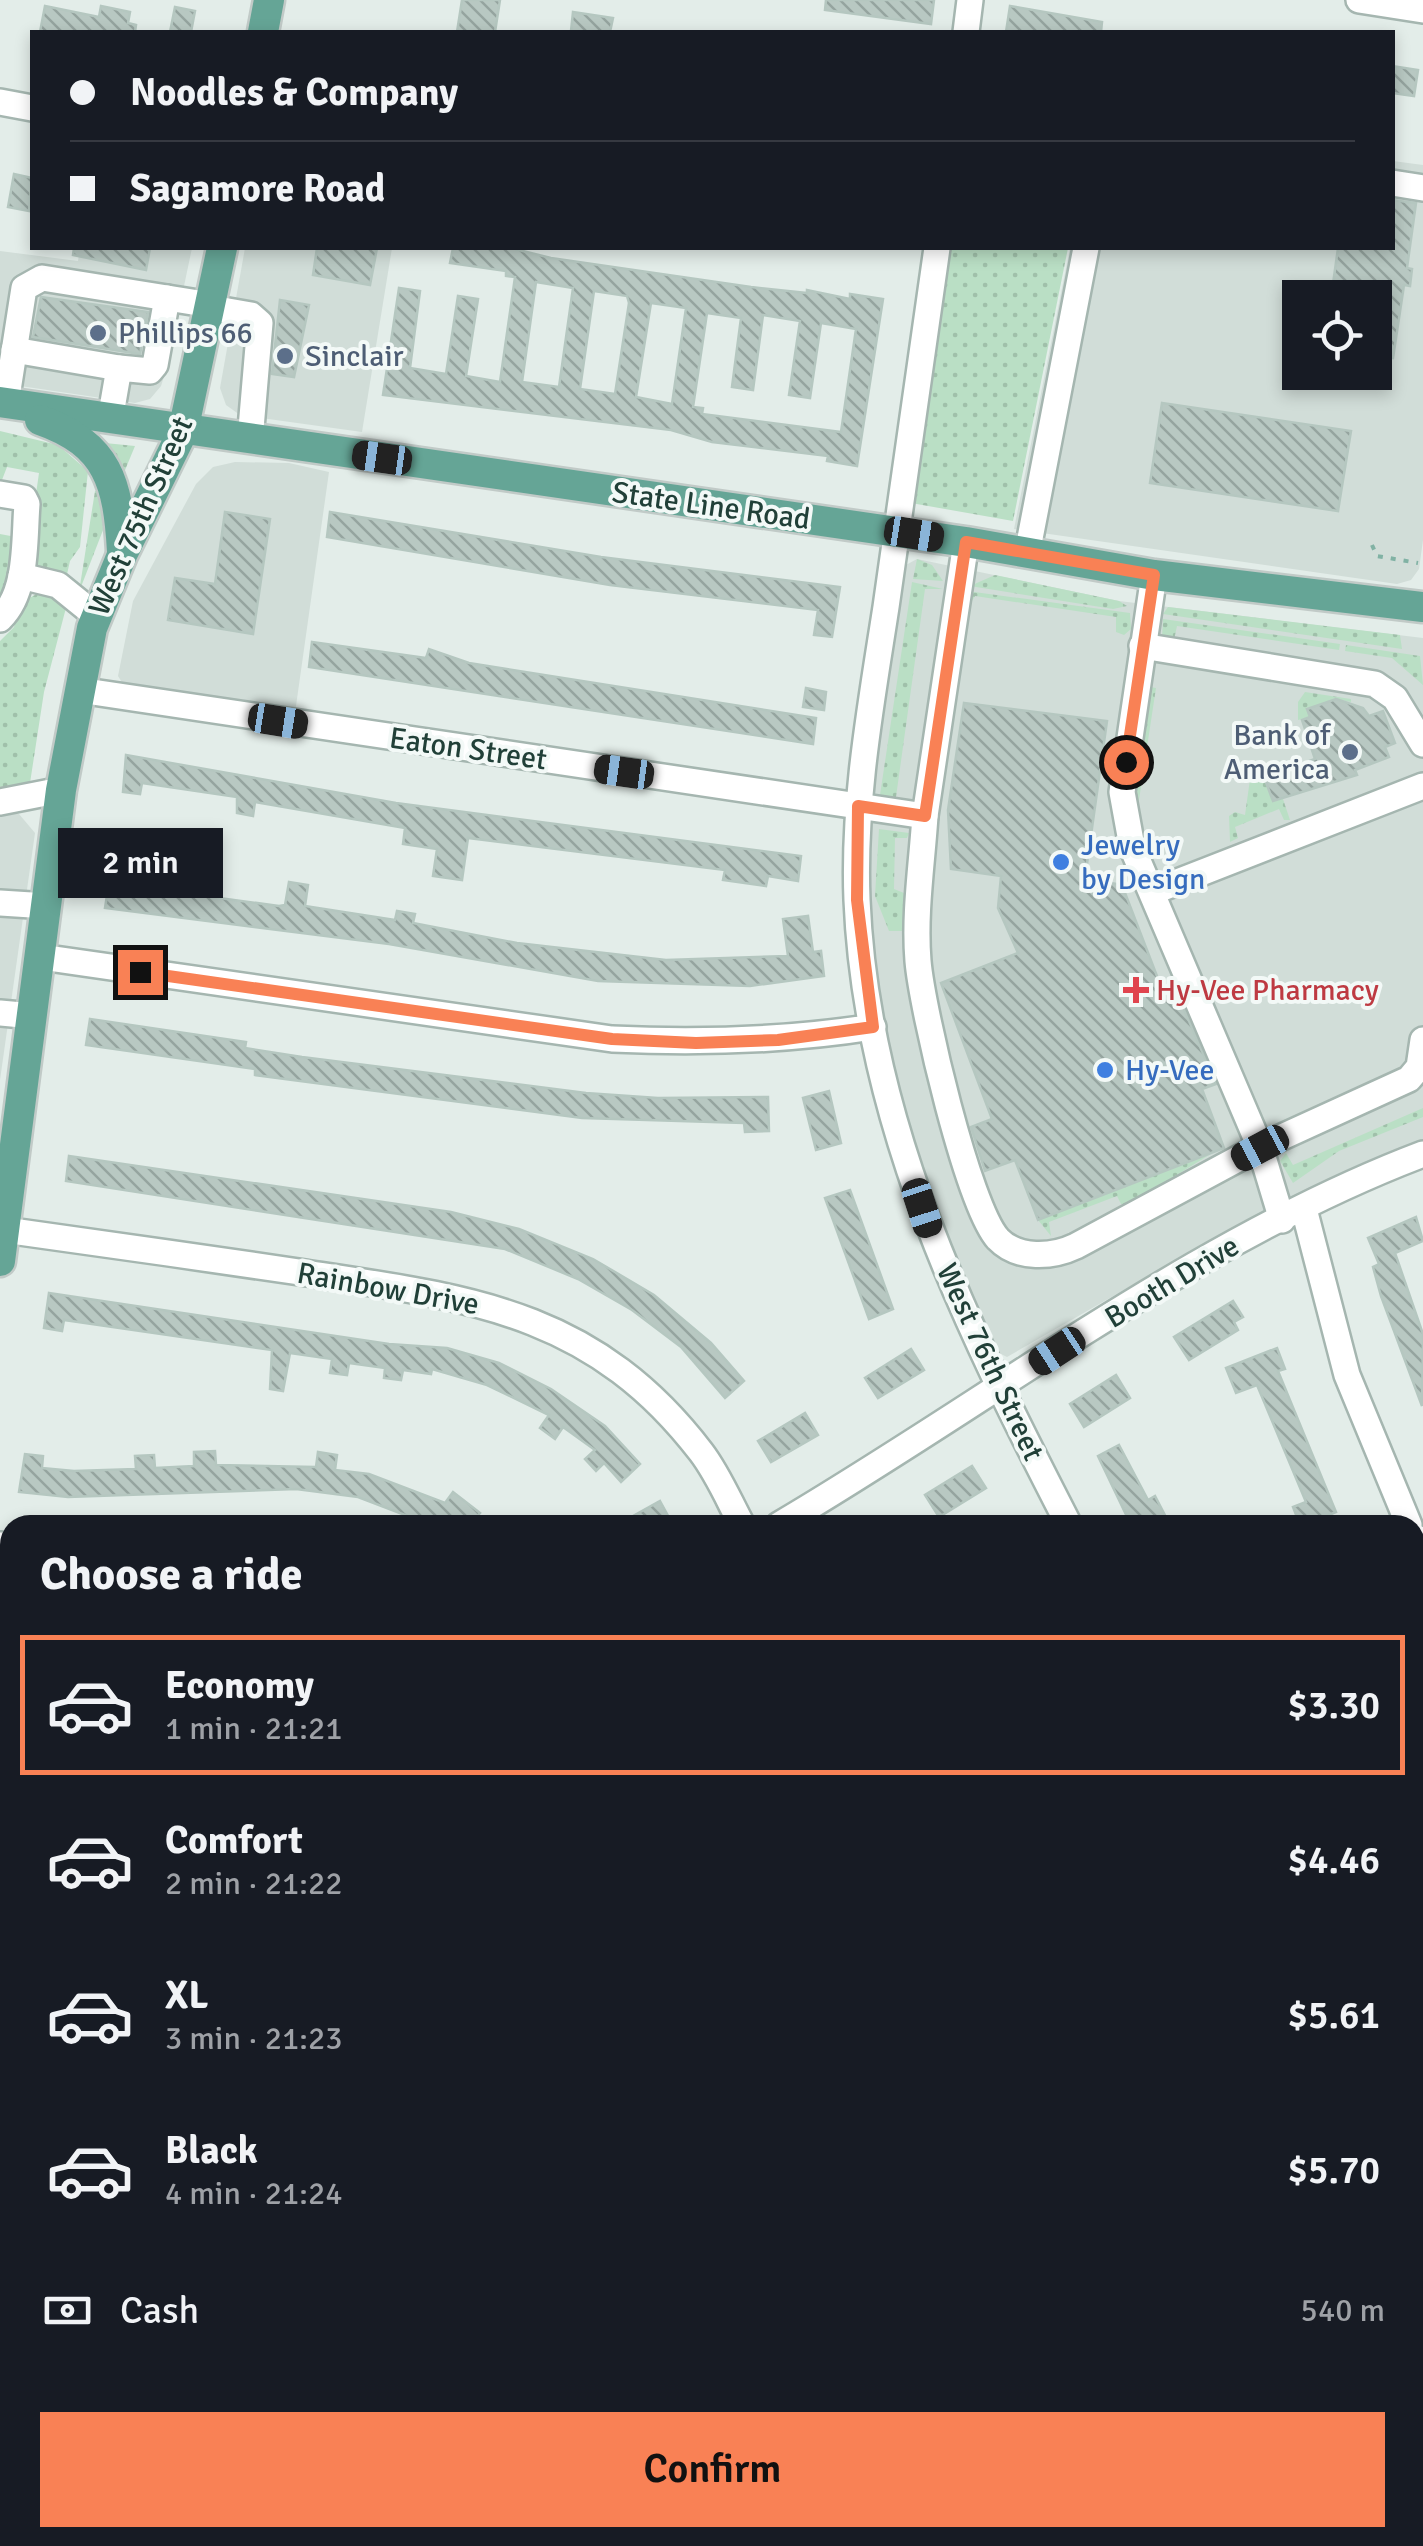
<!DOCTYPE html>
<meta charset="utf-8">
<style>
:root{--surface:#171b24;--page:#242831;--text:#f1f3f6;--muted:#9ea1a6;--line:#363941;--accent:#f98155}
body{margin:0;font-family:Signika,sans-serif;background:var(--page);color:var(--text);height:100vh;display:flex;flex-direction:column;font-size:38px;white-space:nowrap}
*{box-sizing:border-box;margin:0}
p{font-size:32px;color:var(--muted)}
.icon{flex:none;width:55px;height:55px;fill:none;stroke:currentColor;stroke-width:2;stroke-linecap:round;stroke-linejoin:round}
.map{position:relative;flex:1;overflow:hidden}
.details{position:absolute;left:0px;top:1515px;width:1425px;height:1032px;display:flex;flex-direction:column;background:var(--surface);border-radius:30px 30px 0 0;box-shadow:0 5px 15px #0003}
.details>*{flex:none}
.banner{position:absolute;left:30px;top:30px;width:1365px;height:220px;border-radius:0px;box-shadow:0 5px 15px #0003;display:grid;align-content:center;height:220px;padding:0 40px;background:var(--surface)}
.buttons{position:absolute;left:1282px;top:280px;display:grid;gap:20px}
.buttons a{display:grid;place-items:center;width:110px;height:110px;border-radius:0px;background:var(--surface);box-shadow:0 5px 15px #0003;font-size:50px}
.end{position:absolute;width:45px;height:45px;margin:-22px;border:12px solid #f98155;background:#111;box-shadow:0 0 0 5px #111}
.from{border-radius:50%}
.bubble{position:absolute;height:70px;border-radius:0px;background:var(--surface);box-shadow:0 5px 15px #0003;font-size:32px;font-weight:600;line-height:70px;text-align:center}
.car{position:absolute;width:30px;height:60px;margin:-30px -15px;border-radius:12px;box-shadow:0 0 8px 2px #0007;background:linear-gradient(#222 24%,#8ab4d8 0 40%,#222 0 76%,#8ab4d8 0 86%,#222 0)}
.banner b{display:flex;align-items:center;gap:35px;height:95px;font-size:38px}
.banner b+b{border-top:2px solid var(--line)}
.banner i{width:25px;height:25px;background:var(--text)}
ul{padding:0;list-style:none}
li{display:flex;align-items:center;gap:30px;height:140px;margin:0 20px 15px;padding:0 20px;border:5px solid transparent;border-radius:0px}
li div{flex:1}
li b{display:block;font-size:38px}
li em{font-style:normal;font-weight:600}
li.active{border-color:var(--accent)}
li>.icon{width:90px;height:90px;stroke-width:1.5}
h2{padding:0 40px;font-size:45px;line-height:120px}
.pay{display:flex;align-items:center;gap:25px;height:110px;padding:0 40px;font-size:38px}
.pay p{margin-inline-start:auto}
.cta{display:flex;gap:20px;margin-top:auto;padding:20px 40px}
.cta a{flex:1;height:115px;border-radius:0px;background:var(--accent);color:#111;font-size:40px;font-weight:600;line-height:115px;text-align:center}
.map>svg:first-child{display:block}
.built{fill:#d1ddd8;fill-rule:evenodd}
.grass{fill:url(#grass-dots)}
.building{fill:url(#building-back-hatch);stroke:#b5c7c0;stroke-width:2.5;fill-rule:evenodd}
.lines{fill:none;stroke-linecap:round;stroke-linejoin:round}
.minor-casing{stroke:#a5b6b0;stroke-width:30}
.major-casing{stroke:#c1cac7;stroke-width:35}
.path{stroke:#81b2a4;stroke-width:4;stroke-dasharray:5 8;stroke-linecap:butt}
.minor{stroke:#fff;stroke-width:25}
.major{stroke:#65a596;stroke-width:30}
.route{stroke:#f98155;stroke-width:12}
.service-dot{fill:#5c6f8a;stroke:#f3f9f7;stroke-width:4}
.shop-dot{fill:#3f7fe0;stroke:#f3f9f7;stroke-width:4}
.health-dot{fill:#e0444e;stroke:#f3f9f7;stroke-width:4}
.labels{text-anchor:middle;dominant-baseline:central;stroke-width:8;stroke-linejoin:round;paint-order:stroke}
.service-label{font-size:30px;fill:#4e5e75;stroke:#f3f9f7;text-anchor:start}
.street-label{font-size:30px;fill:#214038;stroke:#f3f9f7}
.shop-label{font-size:30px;fill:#366cbe;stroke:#f3f9f7;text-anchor:start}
.health-label{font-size:30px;fill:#be3a42;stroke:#f3f9f7;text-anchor:start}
</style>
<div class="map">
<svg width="1423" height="2546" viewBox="0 0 1423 2546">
<defs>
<pattern id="grass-dots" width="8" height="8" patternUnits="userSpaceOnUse" patternTransform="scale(2.5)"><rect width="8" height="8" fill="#badfc5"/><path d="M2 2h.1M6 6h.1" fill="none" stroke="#a0c0aa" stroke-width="1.8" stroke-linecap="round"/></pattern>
<pattern id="building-back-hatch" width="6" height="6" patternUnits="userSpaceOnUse" patternTransform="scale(2.5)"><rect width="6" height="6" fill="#b8c8c2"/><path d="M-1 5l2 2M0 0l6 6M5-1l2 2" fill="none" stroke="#95a49f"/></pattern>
</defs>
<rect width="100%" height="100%" fill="#e3ede9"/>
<g class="built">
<path d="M1393,161l30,4v375l-4,29 -8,11 -14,4 -383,-55 56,-281h322zM1300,298h75v74h-75z"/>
<path d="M80,248h112l-25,119 -6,19 -11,13 -15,4 -135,-20v-132l78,10z"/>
<path d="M245,248h147l-30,184 -122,-17 -14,-10 -6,-17z"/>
<path d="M235,462l54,1 40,9 -34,241 -172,-29 -5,-8 15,-75 63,-117 17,-17z"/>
<path d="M917,559l202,42 304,37v504l-193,87 -223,128 -12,-6 -59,-134 -36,-122 -25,-117 -6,-118 4,-94 31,-200z"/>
<path d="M7,813l12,1 16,19 -35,247v-266z"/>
</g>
<g class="grass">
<path d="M947,248h121l-55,273 -102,-18z"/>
<path d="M0,431l58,14 30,26 -8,76 -10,14 -5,22 -28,-10 -10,-16 12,-84 -32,-6 -7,18z"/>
<path d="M105,443l30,3 -12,29z"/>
<path d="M103,489l2,36 -26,67 16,-101z"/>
<path d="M0,534l16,3 -8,53 -8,9z"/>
<path d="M917,559l15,6 11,16 -30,-2z"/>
<path d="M995,575l124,26 8,5 -14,3 -143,-23z"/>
<path d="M912,582l31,7h-18l-29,208 15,5 -29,-3 -2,-4z"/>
<path d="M44,590l23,14 -23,88 -14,91 -30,8v-150l14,-14 6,-24z"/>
<path d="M967,591l163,22 1,16 -7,6 -8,-3v-15l-141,-21 -8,13z"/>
<path d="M1168,607l232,28 2,14 -239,-35z"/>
<path d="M1163,619l177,25 -1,6 -162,-24 -3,14 -12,-2z"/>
<path d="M1346,645l74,11 3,29 -31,-27 -47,-7z"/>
<path d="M1150,687l6,1 -19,125 -4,1z"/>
<path d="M1305,692l46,7v3l-15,-3 -28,10 2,8 -12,3v-18z"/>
<path d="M1272,766l18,54h-6l-5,-11 -44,18 3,11 -8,4 -1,-26 6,-4 10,3 6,-43z"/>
<path d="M879,829l30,4 -2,5h-12l-1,51 15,6 -5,36h-15l-14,-35z"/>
<path d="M1423,1108v9l-84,34 -46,32 -13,-22 6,-8 7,12z"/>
<path d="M1214,1152l-86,53 -7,-1 -4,-8 -68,26 2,14 -13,-16z"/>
</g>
<g class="building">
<path d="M462,0h38l-5,32h-38z"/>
<path d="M826,0h108l-3,24 -106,-14z"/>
<path d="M45,6l54,11 2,-11 29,6 -2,11 8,2 -1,7h-95z"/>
<path d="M1010,6l92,16 -1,10h-95z"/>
<path d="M175,7l20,4 -4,21h-21z"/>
<path d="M573,12l40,6 -3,14 -39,-1z"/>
<path d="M1392,66l26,4 -4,26 -22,-3z"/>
<path d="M14,174l18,4 -3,33 -21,-4z"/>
<path d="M1392,200l24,3 -9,65 5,1 -2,17 -6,-1 -11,73 -18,-2v-58h-44l7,-50h54z"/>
<path d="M74,248h76l-4,22 -73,-15z"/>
<path d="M317,248h60l-7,37 -57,-10z"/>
<path d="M453,248h58l40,10 200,29 56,6v-3l43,9v-5l33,5 -26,167 -30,-5 1,-5 -116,-14 -41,-12 -288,-35 16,-107 21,3 -10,77 36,6 12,-78 20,3 -12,77 34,6 15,-105 -9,-1v-5l-56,-8zM536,282l37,6 -14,99 -37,-5zM594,291l33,5 2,7 -14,91 -35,-5zM651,303l35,5 -14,96 -36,-7zM707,313l34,5 -9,69 21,3 10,-75 37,6 -11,74 21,3 11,-75 35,6 -15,103 -139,-18 1,-6 -10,-1z"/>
<path d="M41,297l107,15 -8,42 -107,-17z"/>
<path d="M280,300l29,5 -15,72 -22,-3z"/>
<path d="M1162,403l189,28 -13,80 -188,-28z"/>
<path d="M225,512l45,7 -17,115 -85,-14 7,-42 40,6z"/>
<path d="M330,512l271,45 239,30 -8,50 -18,-2 4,-25 -208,-25 -283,-48z"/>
<path d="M312,642l114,16 3,-9 40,14 347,55 -3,26 -504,-77z"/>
<path d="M806,688l20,4 -2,18 -21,-3z"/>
<path d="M1336,699l27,9 6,8 14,-5 12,32 -10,4 4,10 -34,13 2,5 -84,26 -9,-24 51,-18 -13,-39 8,-3 -3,-8z"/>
<path d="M964,703l143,18 -22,157 37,7 43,112 12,-4 39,91 -14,5 22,59 -186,72 -23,-60 -30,11 -14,-44 21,-8 -51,-136 77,-30 -20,-45 3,-32 -50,-7 -3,-59z"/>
<path d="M126,755l270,48 405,53 -3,25 -30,-5 -2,10 -43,-6 2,-10 -257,-32 -6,42 -29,-4 4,-27 -34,-5 2,-16 -150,-26 -2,14 -16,-3v-16l-95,-14 -2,11 -17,-2z"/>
<path d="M289,882l19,3 -3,21 90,14 2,-9 18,3 -2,9 104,20 149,17 122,-4 -5,-37 25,-3 5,36 8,-1 3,25 -74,10 -152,-5 -209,-37 -284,-36 4,-25 170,23 6,-1z"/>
<path d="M90,1019l156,23 -1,6 57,9 284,36 72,5 110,-1 1,34 -24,1 -1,-9 -162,-5 -327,-43v-6l-169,-24z"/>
<path d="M829,1091l12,52 -25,7 -13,-52z"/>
<path d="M69,1156l382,56 68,17 74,30 61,36 57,48 33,38 -19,17 -44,-51 -49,-37 -54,-31 -73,-30 -439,-68z"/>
<path d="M850,1190l43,119 -24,10 -44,-121z"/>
<path d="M1416,1217l7,24 -28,12 28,81 -1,72 -41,-110 -8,-29 6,-3 -11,-26z"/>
<path d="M49,1293l340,51 58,4 52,15 52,26 54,37 35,38 -19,18 -17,-19 -8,8 -11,-12 10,-9 -32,-23 -8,12 -15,-11 9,-13 -62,-30 -55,-16 -1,5 -28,-4 -2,10 -17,-2 1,-10 -36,-5 -2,12 -17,-2 2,-14 -42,-6 -7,38 -13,-2 2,-39 -208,-30 -2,11 -18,-3z"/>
<path d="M1233,1301l10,16 -9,5 4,8 -49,30 -15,-23z"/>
<path d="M1277,1348l8,21 -7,2 58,141 -31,13h-5l-7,-18 13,-5 -49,-117 -21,8 -10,-25z"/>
<path d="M911,1349l13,21 -46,28 -13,-20z"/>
<path d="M1116,1375l14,23 -46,29 -14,-23z"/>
<path d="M805,1413l13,22 -47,27 -13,-21z"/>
<path d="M1119,1445l29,55 7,-4 15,29h-39l-33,-69z"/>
<path d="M215,1451l1,14 100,2 2,-15 19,3 -2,15 34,4 76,29 8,-11 27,21 -10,12h-39l-73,-28 -62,-8 -228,8 -49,-5 6,-38 18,2 -1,12 32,3 62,-2 -1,-13 19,-1 1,13 39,-2v-14z"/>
<path d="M972,1466l14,22 -47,29 -14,-22z"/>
<path d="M660,1501l13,24h-56z"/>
</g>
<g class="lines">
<defs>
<g id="minor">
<path d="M1359,0l64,10"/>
<path d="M966,32l4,-32"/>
<path d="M0,102l32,6"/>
<path d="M1392,183l31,5"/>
<path d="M937,248c-17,119 -34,239 -51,359 -15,97 -33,194 -29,293 9,225 111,429 212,625"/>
<path d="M211,308l40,7 9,8 -10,117"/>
<path d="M14,350l105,18"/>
<path d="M6,403l18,-115 18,-10 169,27"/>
<path d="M110,420l9,-52 31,3 5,-6 12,-67"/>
<path d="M0,494l24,4 3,6c-3,37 1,88 -27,115"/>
<path d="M1027,554l59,-306"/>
<path d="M1154,575l-32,217 10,55 128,300 22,73"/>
<path d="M21,576l37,9 37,30"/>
<path d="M1142,646l233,38 20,14 28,46"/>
<path d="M79,690l846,126 41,-274"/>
<path d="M0,802l61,-12"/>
<path d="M925,816c-3,47 -11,98 -7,145 4,48 50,245 80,278 20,21 55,18 78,7l184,-99 149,-68 10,-12 4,-27"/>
<path d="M1152,892l271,-106"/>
<path d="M0,903l47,3"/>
<path d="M41,957l571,82c89,4 173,2 261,-12"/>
<path d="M0,1013l33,3"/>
<path d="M1304,1209l43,166 62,150"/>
<path d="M5,1230c100,14 201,28 301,43 163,25 287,38 395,179 17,22 28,49 41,73"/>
<path d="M779,1525c209,-123 417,-285 644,-371"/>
<path d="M1415,1537l8,17"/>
<path d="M0,1545l10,1"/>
<path d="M0,2015l10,-13"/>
<path d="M0,2027l10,15"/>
<path d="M0,2183l10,32"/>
<path d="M452,2538v8"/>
<path d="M753,2538v8"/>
<path d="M1059,2538v8"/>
<path d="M1364,2538l1,8"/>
<path d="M142,2546l2,-8"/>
</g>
<g id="major">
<path d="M263,32l6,-32"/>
<path d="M0,402l966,140 188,33 269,32"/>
<path d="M40,420c69,24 78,64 82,131"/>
<path d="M0,1261l61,-471 31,-162 30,-73 61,-124 39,-183"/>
</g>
</defs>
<use href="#minor" class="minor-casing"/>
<use href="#major" class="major-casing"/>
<path class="path" d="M1372,545l5,11 41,7"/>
<use href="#minor" class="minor"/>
<use href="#major" class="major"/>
</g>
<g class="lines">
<path class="route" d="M140,972l472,67 84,4 82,-3 95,-13 -16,-127 1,-94 67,10 41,-274 188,33 -28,187"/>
</g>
<g class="service-dot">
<circle cx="98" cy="333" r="10"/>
<circle cx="285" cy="356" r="10"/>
<circle cx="1350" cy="752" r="10"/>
</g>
<g class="shop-dot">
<circle cx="1061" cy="862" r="10"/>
<circle cx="1105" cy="1070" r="10"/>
</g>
<path class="health-dot" d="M1131 975h10v10h10v10h-10v10h-10v-10h-10v-10h10z"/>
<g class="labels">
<g class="service-label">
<text x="118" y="333">Phillips 66</text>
<text x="305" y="356">Sinclair</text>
<text x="1330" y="735" text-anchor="end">Bank of<tspan x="1330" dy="34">America</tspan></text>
</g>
<g class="street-label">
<text transform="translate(711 506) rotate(8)">State Line Road</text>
<text transform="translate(141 516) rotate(-66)">West 75th Street</text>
<text transform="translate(468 749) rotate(8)">Eaton Street</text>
<text transform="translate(1172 1282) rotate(-31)">Booth Drive</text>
<text transform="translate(388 1289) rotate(10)">Rainbow Drive</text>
<text transform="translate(990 1362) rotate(65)">West 76th Street</text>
</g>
<g class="shop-label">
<text x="1081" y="845">Jewelry<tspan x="1081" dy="34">by Design</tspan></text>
<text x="1125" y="1070">Hy-Vee</text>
</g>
<g class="health-label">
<text x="1156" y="990">Hy-Vee Pharmacy</text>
</g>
</g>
</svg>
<div class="buttons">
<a><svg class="icon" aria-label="locate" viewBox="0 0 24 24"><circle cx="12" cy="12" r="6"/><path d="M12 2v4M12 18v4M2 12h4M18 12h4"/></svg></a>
</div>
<i class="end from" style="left:1126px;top:762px"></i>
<i class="end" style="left:140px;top:972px"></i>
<div class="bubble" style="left:58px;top:828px;width:165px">2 min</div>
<i class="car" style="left:382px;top:458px;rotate:278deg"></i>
<i class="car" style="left:914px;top:534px;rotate:99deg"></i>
<i class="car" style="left:278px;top:721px;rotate:99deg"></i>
<i class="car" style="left:624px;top:772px;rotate:278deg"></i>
<i class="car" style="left:1260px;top:1148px;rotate:242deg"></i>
<i class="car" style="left:922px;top:1208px;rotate:162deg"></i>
<i class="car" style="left:1057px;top:1351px;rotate:237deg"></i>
<div class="banner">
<b><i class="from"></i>Noodles &amp; Company</b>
<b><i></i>Sagamore Road</b>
</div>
<section class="details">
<h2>Choose a ride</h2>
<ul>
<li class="active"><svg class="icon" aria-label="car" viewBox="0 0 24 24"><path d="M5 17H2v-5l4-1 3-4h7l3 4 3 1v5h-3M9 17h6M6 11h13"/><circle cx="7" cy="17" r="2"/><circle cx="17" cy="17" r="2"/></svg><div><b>Economy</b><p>1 min · 21:21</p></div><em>$3.30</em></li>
<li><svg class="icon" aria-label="car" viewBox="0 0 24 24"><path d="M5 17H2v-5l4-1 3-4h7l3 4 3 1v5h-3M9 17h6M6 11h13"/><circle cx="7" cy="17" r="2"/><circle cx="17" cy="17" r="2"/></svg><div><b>Comfort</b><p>2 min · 21:22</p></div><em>$4.46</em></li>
<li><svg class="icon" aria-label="car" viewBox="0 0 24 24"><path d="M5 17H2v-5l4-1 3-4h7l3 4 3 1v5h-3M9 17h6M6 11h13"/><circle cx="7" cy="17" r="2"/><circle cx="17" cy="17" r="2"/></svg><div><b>XL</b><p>3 min · 21:23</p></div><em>$5.61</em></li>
<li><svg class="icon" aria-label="car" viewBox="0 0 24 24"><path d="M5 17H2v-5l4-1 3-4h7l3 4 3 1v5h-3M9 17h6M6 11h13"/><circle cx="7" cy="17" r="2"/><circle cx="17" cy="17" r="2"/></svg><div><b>Black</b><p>4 min · 21:24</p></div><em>$5.70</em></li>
</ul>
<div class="pay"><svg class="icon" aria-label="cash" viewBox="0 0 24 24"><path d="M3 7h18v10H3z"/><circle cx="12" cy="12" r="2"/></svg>Cash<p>540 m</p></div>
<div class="cta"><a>Confirm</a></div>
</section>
</div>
